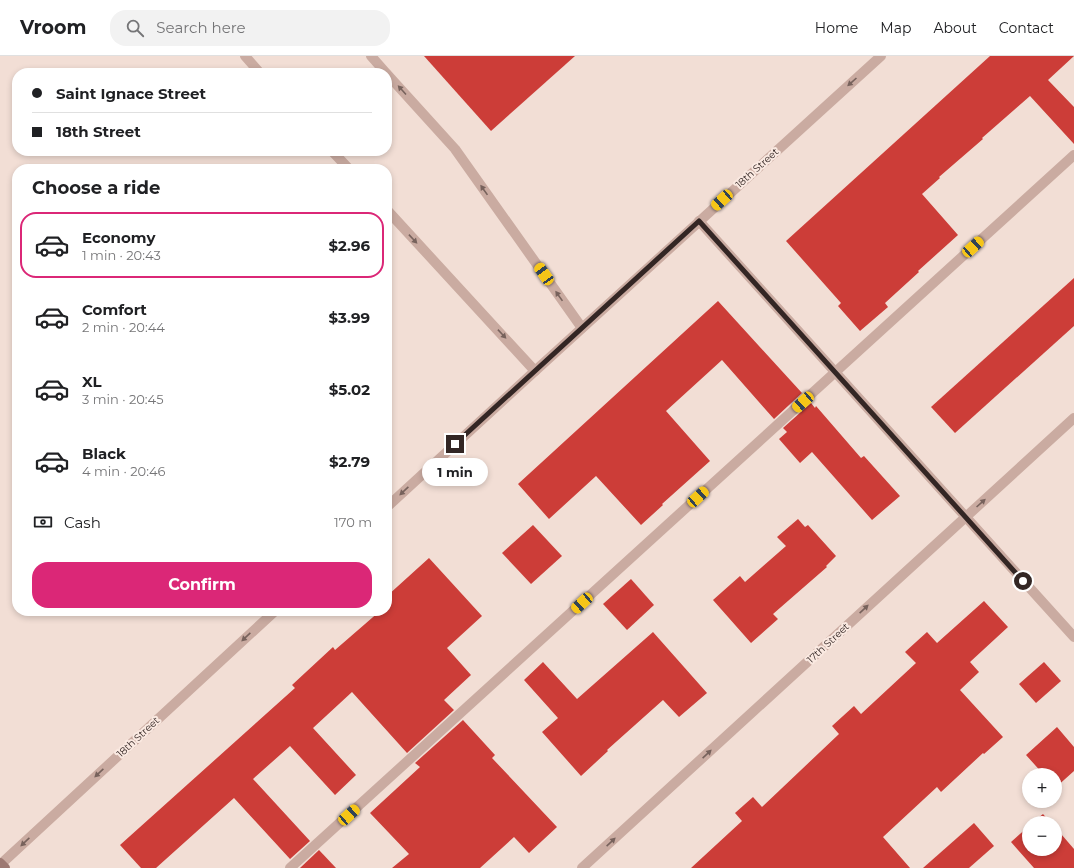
<!DOCTYPE html>
<meta charset="utf-8">
<style>
:root{--surface:#fff;--page:#f2f2f2;--text:#202124;--muted:#757577;--line:#e0e0e0;--accent:#db2777}
body{margin:0;font-family:Montserrat,sans-serif;background:var(--page);color:var(--text);height:100vh;display:flex;flex-direction:column;font-size:15px;white-space:nowrap}
*{box-sizing:border-box;margin:0}
p{font-size:13px;color:var(--muted)}
.icon{flex:none;width:22px;height:22px;fill:none;stroke:currentColor;stroke-width:2;stroke-linecap:round;stroke-linejoin:round}
.map{position:relative;flex:1;overflow:hidden}
.details{position:absolute;left:12px;top:108px;width:380px;height:452px;display:flex;flex-direction:column;background:var(--surface);border-radius:16px;box-shadow:0 2px 6px #0003}
.details>*{flex:none}
.top-card{position:absolute;left:12px;top:12px;width:380px;height:88px;border-radius:16px;box-shadow:0 2px 6px #0003;display:grid;align-content:center;height:88px;padding:0 20px;background:var(--surface)}
.fabs{position:absolute;left:1022px;top:712px;display:grid;gap:8px}
.fabs a{display:grid;place-items:center;width:40px;height:40px;border-radius:50%;background:var(--surface);box-shadow:0 2px 6px #0003;font-size:20px}
.end{position:absolute;width:18px;height:18px;margin:-9px;border:5px solid #332624;background:#fff;box-shadow:0 0 0 2px #fff}
.from{border-radius:50%}
.bubble{position:absolute;height:28px;border-radius:14px;background:var(--surface);box-shadow:0 2px 6px #0003;font-size:13px;font-weight:700;line-height:28px;text-align:center}
.car{position:absolute;width:12px;height:24px;margin:-12px -6px;border-radius:5px;box-shadow:0 0 3px 1px #0007;background:linear-gradient(#f5c518 24%,#345 0 40%,#f5c518 0 76%,#345 0 86%,#f5c518 0)}
.top-card b{display:flex;align-items:center;gap:14px;height:38px;font-size:15px}
.top-card b+b{border-top:1px solid var(--line)}
.top-card i{width:10px;height:10px;background:var(--text)}
ul{padding:0;list-style:none}
li{display:flex;align-items:center;gap:12px;height:66px;margin:0 8px 6px;padding:0 12px;border:2px solid transparent;border-radius:16px}
li div{flex:1}
li b{display:block;font-size:15px}
li em{font-style:normal;font-weight:700}
li.active{border-color:var(--accent)}
li>.icon{width:36px;height:36px;stroke-width:1.5}
h2{padding:0 20px;font-size:18px;line-height:48px}
.pay{display:flex;align-items:center;gap:10px;height:44px;padding:0 20px;font-size:15px}
.pay p{margin-inline-start:auto}
.button{display:flex;gap:8px;margin-top:auto;padding:8px 20px}
.button a{flex:1;height:46px;border-radius:16px;background:var(--accent);color:#fff;font-size:16px;font-weight:700;line-height:46px;text-align:center}
header{display:flex;align-items:center;gap:24px;box-sizing:border-box;height:56px;padding:0 20px;background:var(--surface);border-bottom:1px solid var(--line)}
header strong{font-size:19px}
nav{display:flex;gap:22px;margin-inline-start:auto;font-size:14px}
.search{width:280px;height:36px;background:var(--page);display:flex;align-items:center;gap:10px;box-sizing:border-box;padding:0 14px;border-radius:16px;color:var(--muted);font-size:15px}
.map>svg:first-child{display:block}
.building{fill:#cc3d38}
.lines{fill:none;stroke-linecap:round;stroke-linejoin:round}
.lane{stroke:#caaba1;stroke-width:10}
.street{stroke:#caaba1;stroke-width:10}
.secondary{stroke:#9d7972;stroke-width:10}
.oneway{fill:#77625c}
.route{stroke:#332624;stroke-width:5}
.labels{text-anchor:middle;dominant-baseline:central;stroke-width:4;stroke-linejoin:round;paint-order:stroke}
.street-label{font-size:10px;fill:#332624;stroke:#fae9e1}
</style>
<header>
<strong>Vroom</strong>
<div class="search"><svg class="icon" aria-label="search" viewBox="0 0 24 24"><circle cx="10" cy="10" r="6"/><path d="M15 15l6 6"/></svg>Search here</div>
<nav><a>Home</a><a>Map</a><a>About</a><a>Contact</a></nav>
</header>
<div class="map">
<svg width="1074" height="812" viewBox="0 0 1074 812">
<rect width="100%" height="100%" fill="#f2ded5"/>
<g class="building">
<path d="M424,0h151l-84,75z"/>
<path d="M990,0h84l-26,24 26,27v37l-44,-48 -48,42 1,1 -44,38 1,1 -18,16 36,41 -40,36 1,1 -34,31 3,4 -28,24 -22,-25 3,-3 -55,-62z"/>
<path d="M1074,222v48l-119,107 -24,-26z"/>
<path d="M718,245l84,92 -28,26 -52,-59 -56,51 44,50 -48,43 1,1 -22,20 -45,-49 -47,43 -31,-35z"/>
<path d="M811,347l4,5 1,-2 45,52 3,-2 36,40 -28,24 -60,-68 -12,11 -21,-24 8,-7 -4,-4z"/>
<path d="M798,463l7,8 3,-2 28,31 -10,10 1,1 -54,47 5,5 -27,24 -38,-43 27,-24 5,6 41,-36 -9,-9z"/>
<path d="M533,469l29,31 -31,28 -29,-31z"/>
<path d="M429,502l53,58 -35,32 24,27 -27,25 10,10 -47,43 -55,-61 -39,36 43,47 -21,20 -45,-49 -37,33 57,62 -20,18 -56,-61 -78,70h-15l-21,-23 175,-157 -3,-3 41,-38 2,3 45,-39h7v-15z"/>
<path d="M631,523l23,26 -27,25 -24,-26z"/>
<path d="M984,545l24,26 -38,35 9,10 -19,18 43,47 -19,17 -1,-1 -42,39 -4,-5 -54,50 27,31h-219l51,-47 -7,-8 18,-16 9,10 77,-73 -7,-8 22,-20 7,8 55,-51 -11,-11 22,-20 10,11z"/>
<path d="M653,576l54,61 -28,24 -16,-17 -56,50 1,1 -27,25 -39,-44 16,-14 -34,-38 19,-18 34,37z"/>
<path d="M1044,606l17,19 -25,22 -17,-19z"/>
<path d="M463,664l32,35 -3,3 65,69 -28,26 -15,-16 -34,31h-88l17,-14 -39,-41 50,-46 -5,-4z"/>
<path d="M1057,671l17,20v24l-19,17v-13h-11l-18,-20z"/>
<path d="M1043,758l8,9h-19z"/>
<path d="M974,767l20,23 -25,22h-46z"/>
<path d="M1029,770v23h26v-22l19,22v19h-40l-23,-26z"/>
<path d="M319,794l17,18h-36z"/>
</g>
<g class="lines">
<g class="lane">
<path d="M245,0l15,17"/>
<path d="M371,0l15,17"/>
<path d="M387,18l68,75 127,179"/>
<path d="M332,95l17,18"/>
<path d="M387,154l148,161"/>
<path d="M290,812l784,-713"/>
</g>
<g class="street">
<path d="M699,165l375,416"/>
<path d="M387,451l148,-136 346,-315"/>
<path d="M1,808l274,-253"/>
<path d="M582,812l492,-450"/>
</g>
<path class="secondary" d="M0,807l5,5"/>
</g>
<defs><path id="oneway-solid" d="M-6-.8H1V-3.2L6.5 0L1 3.2V.8H-6Z"/></defs>
<g class="oneway">
<use href="#oneway-solid" transform="translate(852 26) rotate(138)"/>
<use href="#oneway-solid" transform="translate(402 34) rotate(-132)"/>
<use href="#oneway-solid" transform="translate(484 134) rotate(-125)"/>
<use href="#oneway-solid" transform="translate(413 183) rotate(47)"/>
<use href="#oneway-solid" transform="translate(559 240) rotate(-125)"/>
<use href="#oneway-solid" transform="translate(502 278) rotate(47)"/>
<use href="#oneway-solid" transform="translate(404 435) rotate(137)"/>
<use href="#oneway-solid" transform="translate(981 447) rotate(-42)"/>
<use href="#oneway-solid" transform="translate(864 553) rotate(-43)"/>
<use href="#oneway-solid" transform="translate(246 581) rotate(137)"/>
<use href="#oneway-solid" transform="translate(707 698) rotate(-43)"/>
<use href="#oneway-solid" transform="translate(99 717) rotate(137)"/>
<use href="#oneway-solid" transform="translate(25 786) rotate(137)"/>
<use href="#oneway-solid" transform="translate(611 786) rotate(-43)"/>
</g>
<g class="lines">
<path class="route" d="M455,388l244,-223 324,360"/>
</g>
<g class="labels">
<g class="street-label">
<text transform="translate(757 112) rotate(-42)">18th Street</text>
<text transform="translate(828 587) rotate(-43)">17th Street</text>
<text transform="translate(138 681) rotate(-43)">18th Street</text>
</g>
</g>
</svg>
<div class="fabs">
<a>+</a>
<a>−</a>
</div>
<i class="end from" style="left:1023px;top:525px"></i>
<i class="end" style="left:455px;top:388px"></i>
<div class="bubble" style="left:422px;top:402px;width:66px">1 min</div>
<i class="car" style="left:722px;top:144px;rotate:228deg"></i>
<i class="car" style="left:973px;top:191px;rotate:48deg"></i>
<i class="car" style="left:544px;top:218px;rotate:325deg"></i>
<i class="car" style="left:803px;top:346px;rotate:228deg"></i>
<i class="car" style="left:698px;top:441px;rotate:48deg"></i>
<i class="car" style="left:582px;top:547px;rotate:228deg"></i>
<i class="car" style="left:349px;top:759px;rotate:48deg"></i>
<div class="top-card">
<b><i class="from"></i>Saint Ignace Street</b>
<b><i></i>18th Street</b>
</div>
<section class="details">
<h2>Choose a ride</h2>
<ul>
<li class="active"><svg class="icon" aria-label="car" viewBox="0 0 24 24"><path d="M5 17H2v-5l4-1 3-4h7l3 4 3 1v5h-3M9 17h6M6 11h13"/><circle cx="7" cy="17" r="2"/><circle cx="17" cy="17" r="2"/></svg><div><b>Economy</b><p>1 min · 20:43</p></div><em>$2.96</em></li>
<li><svg class="icon" aria-label="car" viewBox="0 0 24 24"><path d="M5 17H2v-5l4-1 3-4h7l3 4 3 1v5h-3M9 17h6M6 11h13"/><circle cx="7" cy="17" r="2"/><circle cx="17" cy="17" r="2"/></svg><div><b>Comfort</b><p>2 min · 20:44</p></div><em>$3.99</em></li>
<li><svg class="icon" aria-label="car" viewBox="0 0 24 24"><path d="M5 17H2v-5l4-1 3-4h7l3 4 3 1v5h-3M9 17h6M6 11h13"/><circle cx="7" cy="17" r="2"/><circle cx="17" cy="17" r="2"/></svg><div><b>XL</b><p>3 min · 20:45</p></div><em>$5.02</em></li>
<li><svg class="icon" aria-label="car" viewBox="0 0 24 24"><path d="M5 17H2v-5l4-1 3-4h7l3 4 3 1v5h-3M9 17h6M6 11h13"/><circle cx="7" cy="17" r="2"/><circle cx="17" cy="17" r="2"/></svg><div><b>Black</b><p>4 min · 20:46</p></div><em>$2.79</em></li>
</ul>
<div class="pay"><svg class="icon" aria-label="cash" viewBox="0 0 24 24"><path d="M3 7h18v10H3z"/><circle cx="12" cy="12" r="2"/></svg>Cash<p>170 m</p></div>
<div class="button"><a>Confirm</a></div>
</section>
</div>
